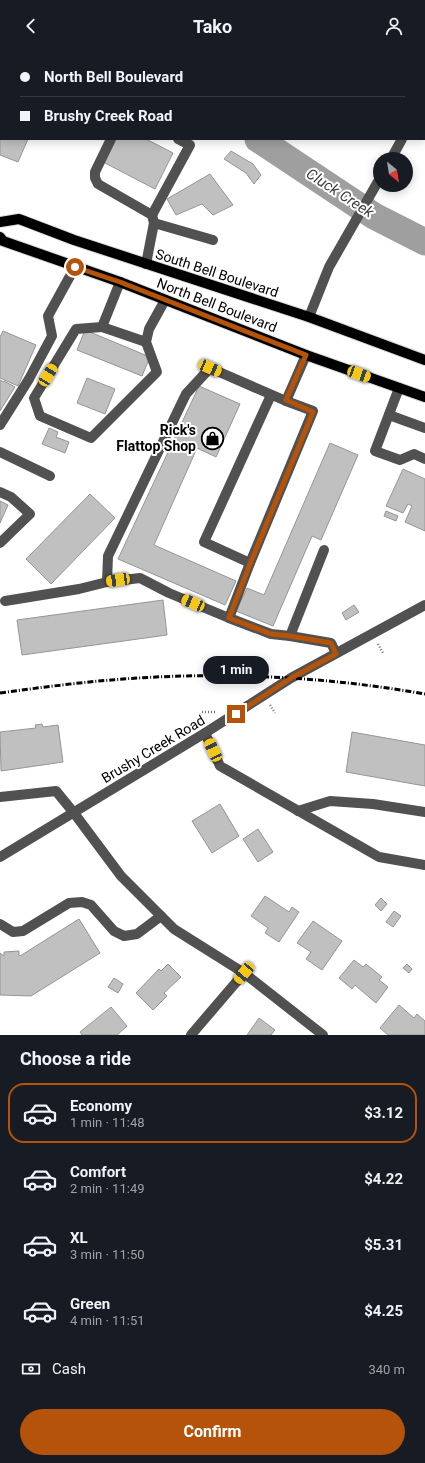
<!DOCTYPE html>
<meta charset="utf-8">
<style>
:root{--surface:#171b24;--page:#242831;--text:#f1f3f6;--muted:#9ea1a6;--line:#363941;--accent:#b45309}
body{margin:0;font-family:Roboto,sans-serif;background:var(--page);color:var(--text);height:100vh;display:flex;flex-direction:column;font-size:15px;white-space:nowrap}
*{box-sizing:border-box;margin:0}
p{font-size:13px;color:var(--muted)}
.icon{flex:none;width:22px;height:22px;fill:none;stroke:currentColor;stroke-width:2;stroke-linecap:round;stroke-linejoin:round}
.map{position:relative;height:983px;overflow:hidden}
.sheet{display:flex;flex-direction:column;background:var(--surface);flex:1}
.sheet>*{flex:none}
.hud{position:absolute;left:0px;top:0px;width:425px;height:88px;box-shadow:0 2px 10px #0003;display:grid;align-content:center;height:88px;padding:0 20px;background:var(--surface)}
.needle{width:26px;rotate:150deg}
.fabs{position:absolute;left:373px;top:100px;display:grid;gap:8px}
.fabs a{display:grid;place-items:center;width:40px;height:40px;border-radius:50%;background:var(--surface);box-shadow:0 2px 10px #0003;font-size:20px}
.end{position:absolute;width:18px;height:18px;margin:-9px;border:5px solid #b45309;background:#fff;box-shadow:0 0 0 2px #fff}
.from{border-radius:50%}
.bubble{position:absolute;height:28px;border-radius:14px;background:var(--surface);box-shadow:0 2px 10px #0003;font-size:13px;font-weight:700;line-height:28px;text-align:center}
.car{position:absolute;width:12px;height:24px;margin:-12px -6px;border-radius:5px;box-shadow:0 0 3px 1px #0007;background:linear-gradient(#f5c518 24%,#345 0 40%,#f5c518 0 76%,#345 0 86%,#f5c518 0)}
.hud b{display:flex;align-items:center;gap:14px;height:38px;font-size:15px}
.hud b+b{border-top:1px solid var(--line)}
.hud i{width:10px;height:10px;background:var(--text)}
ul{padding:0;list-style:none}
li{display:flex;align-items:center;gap:12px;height:60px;margin:0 8px 6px;padding:0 12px;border:2px solid transparent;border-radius:16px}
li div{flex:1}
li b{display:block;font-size:15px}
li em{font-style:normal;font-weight:700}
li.active{border-color:var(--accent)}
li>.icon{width:36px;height:36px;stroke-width:1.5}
h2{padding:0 20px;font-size:18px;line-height:48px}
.pay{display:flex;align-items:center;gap:10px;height:44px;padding:0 20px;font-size:15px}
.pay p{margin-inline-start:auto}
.button{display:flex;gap:8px;margin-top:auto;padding:8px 20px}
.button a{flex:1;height:46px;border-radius:24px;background:var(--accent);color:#fff;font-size:16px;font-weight:700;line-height:46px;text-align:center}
header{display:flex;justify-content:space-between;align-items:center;height:52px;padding:0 20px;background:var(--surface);font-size:18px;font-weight:700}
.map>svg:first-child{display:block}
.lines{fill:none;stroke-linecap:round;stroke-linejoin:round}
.river{stroke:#9f9f9f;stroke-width:27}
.building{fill:#c0c0c0;stroke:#959595}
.major-casing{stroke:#dbdbdb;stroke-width:12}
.path{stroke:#737373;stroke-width:2.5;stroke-dasharray:1 2;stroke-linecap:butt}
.minor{stroke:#515151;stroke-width:10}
.major{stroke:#000;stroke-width:10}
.rail{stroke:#000;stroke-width:3;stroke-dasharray:6 2 1 2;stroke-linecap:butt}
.route{stroke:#b45309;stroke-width:5}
.labels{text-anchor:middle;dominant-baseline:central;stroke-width:4;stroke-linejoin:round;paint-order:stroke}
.street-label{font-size:14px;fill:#000;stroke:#fff}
.poi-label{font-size:14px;font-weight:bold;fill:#000;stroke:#fff;text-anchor:end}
.water-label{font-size:15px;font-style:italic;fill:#404040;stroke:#fff}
</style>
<header><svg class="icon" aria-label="back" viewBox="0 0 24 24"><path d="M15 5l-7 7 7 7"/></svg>Tako<svg class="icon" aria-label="person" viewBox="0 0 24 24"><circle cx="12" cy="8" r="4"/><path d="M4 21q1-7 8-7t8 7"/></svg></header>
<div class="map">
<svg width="425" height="983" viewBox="0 0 425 983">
<rect width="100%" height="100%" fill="#fff"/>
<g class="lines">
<g class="river">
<path d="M128,0l1,1"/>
<path d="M258,87l116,77 51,26"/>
</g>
</g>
<g class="building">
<path d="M249,0h48l-1,1z"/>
<path d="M371,0h54v16l-1,2v-17h-54z"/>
<path d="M0,62l1,25h27l-10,23 -18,-7z"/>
<path d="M114,87h32l27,14 -18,36 -52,-27z"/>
<path d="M231,99l22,13 8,11 -7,9 -8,-11 -22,-14z"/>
<path d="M210,122l23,31 -20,10 -11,-11 -26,11 -9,-16z"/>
<path d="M85,278l65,27 -8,19 -65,-26z"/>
<path d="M3,279l33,14 -18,41 -18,-8v-41z"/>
<path d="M87,326l28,11 -10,25 -28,-11z"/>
<path d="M0,328l4,2v-1l11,6 -15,24z"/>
<path d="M199,334l41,18 -24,53 -19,-9 -43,97 82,36 -11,24 -107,-46z"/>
<path d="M49,376l9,4 -2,5 13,5 -4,11 -23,-9z"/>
<path d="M330,391l28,12 -37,85 -9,-4 -39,90 -37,-15 11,-23 17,7z"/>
<path d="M403,417l22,10v52l-20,-9 7,-16 -4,-2 -5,9 -17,-7z"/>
<path d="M90,442l25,24 -64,66 -25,-25z"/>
<path d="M0,449l8,4 -8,18z"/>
<path d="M386,459l12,5 -2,5 -12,-5z"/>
<path d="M163,548l4,35 -145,20 -5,-35z"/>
<path d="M354,553l5,7 -13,8 -4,-7z"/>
<path d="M42,672l1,3 15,-2 5,37 -62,9 -1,-39 36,-4 -1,-3z"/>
<path d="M352,680l73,13v41l-79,-14z"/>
<path d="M220,752l19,32 -27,17 -20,-32z"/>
<path d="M258,777l15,23 -15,10 -15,-23z"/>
<path d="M265,844l24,16 3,-5 7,5 -20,30 -14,-9 3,-5 -17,-12z"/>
<path d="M381,846l6,6 -6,7 -6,-6z"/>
<path d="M394,859l7,5 -8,11 -7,-5z"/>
<path d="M79,867l21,34 -69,43 -31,-1v-42l4,3v-4l15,-1v4l1,1z"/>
<path d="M313,869l29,20 -20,29 -16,-11 5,-7 -14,-9z"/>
<path d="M354,908l9,7 3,-3 16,13 -3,3 9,7 -12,16 -21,-18 -3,4 -13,-11z"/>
<path d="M168,912l13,13 -17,16 3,3 -14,14 -17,-17 23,-24 2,2z"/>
<path d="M407,912l5,5 -3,4 -6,-5z"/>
<path d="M114,926l9,6 -5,9 -10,-6z"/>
<path d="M399,953l15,13 3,-4 8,7v14h-37l-8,-7z"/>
<path d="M111,955l16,19 -10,9h-35l-2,-3z"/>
<path d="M259,966l16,12 -4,5h-24z"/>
</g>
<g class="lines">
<defs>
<g id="major">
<path d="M0,170l19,-3 55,21 235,77 116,43"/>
<path d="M0,185l3,4 117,41 186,73 119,42"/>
</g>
</defs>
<use href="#major" class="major-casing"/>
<g class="path">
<path d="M378,592l5,9"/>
<path d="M270,653l5,8"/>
<path d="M202,660h13"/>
</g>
<g class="minor">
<path d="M336,0l1,1"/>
<path d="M356,1l1,-1"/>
<path d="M424,62l1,-1"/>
<path d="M111,87l-16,33v6l3,6 54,31 2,8 -8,41"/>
<path d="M391,107l11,-20"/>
<path d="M152,163l38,-70 -12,-6"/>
<path d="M154,171l59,17"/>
<path d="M120,230l-18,45 -26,2 -42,69 6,18 51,22 66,-66 -11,-30 3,-13 16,-29"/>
<path d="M309,265l20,-50 51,-89"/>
<path d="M102,275l44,15"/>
<path d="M399,336l-24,63 25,9 14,-6 11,5"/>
<path d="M286,349l27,10 -63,152 -21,55 42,16 19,2 41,7 5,10"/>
<path d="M389,363l36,13"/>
<path d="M0,373l29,-46 23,-43 -4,-20 27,-49"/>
<path d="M0,400l50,24"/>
<path d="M0,440l11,5 19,17 -30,29"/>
<path d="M250,511l-46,-21 67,-147"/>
<path d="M5,549l74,-12 28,-7"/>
<path d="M229,566l-60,-25 -29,-15 -33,4 1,-26 78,-162 24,-26 76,33 20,-46"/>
<path d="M290,584l34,-86"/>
<path d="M205,681l15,33 159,91 46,8"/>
<path d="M0,745l56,-6 18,22 47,63 53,53 70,44 79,62"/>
<path d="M298,759l32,-10 43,3 52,8"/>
<path d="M0,805l205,-124 86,-55 134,-73"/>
<path d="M0,872l13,8 10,-1 46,-28 13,-1 9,3 23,26 10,5 13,-2 24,-18"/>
<path d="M191,983l53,-62"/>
</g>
<use href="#major" class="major"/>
<path class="rail" d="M0,641c37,-5 74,-10 111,-13 105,-9 211,-4 314,14"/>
</g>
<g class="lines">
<path class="route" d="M75,215l45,15 186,73 -20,45 27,12 -63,152 -21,54 42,16 19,2 41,7 5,11 -45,24 -55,36"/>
</g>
<defs>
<symbol id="shop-ring" viewBox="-11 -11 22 22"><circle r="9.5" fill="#fff" stroke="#000" stroke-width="1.5"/><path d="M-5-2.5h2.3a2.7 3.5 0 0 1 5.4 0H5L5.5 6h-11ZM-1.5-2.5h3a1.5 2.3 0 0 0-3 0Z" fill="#000"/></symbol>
</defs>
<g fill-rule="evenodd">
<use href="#shop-ring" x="200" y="374" width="25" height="25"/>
</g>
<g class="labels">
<g class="street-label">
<text transform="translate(217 221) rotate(18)">South Bell Boulevard</text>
<text transform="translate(217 253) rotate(21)">North Bell Boulevard</text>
<text transform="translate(153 697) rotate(-31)">Brushy Creek Road</text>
</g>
<g class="poi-label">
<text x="196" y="378">Rick's<tspan x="196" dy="16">Flattop Shop</tspan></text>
</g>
<g class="water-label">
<text transform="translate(340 141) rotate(33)">Cluck Creek</text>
</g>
</g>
</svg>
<div class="fabs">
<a><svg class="needle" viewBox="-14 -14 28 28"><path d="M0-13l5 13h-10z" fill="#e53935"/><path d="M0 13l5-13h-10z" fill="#9ea1a6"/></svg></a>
</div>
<i class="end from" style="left:75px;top:215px"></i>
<i class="end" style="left:236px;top:662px"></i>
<div class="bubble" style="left:203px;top:604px;width:66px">1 min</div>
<i class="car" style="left:210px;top:316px;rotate:113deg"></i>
<i class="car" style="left:359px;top:322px;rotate:110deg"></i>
<i class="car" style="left:48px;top:323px;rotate:31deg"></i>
<i class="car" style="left:118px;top:528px;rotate:262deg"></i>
<i class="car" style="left:193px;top:551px;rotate:293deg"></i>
<i class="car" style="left:213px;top:698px;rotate:335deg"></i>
<i class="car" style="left:244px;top:921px;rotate:220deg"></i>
<div class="hud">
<b><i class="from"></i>North Bell Boulevard</b>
<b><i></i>Brushy Creek Road</b>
</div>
</div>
<section class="sheet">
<h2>Choose a ride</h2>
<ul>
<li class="active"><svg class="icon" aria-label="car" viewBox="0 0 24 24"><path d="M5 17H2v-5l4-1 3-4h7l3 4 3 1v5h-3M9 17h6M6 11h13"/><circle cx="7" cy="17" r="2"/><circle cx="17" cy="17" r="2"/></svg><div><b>Economy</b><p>1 min · 11:48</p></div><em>$3.12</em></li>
<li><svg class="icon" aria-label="car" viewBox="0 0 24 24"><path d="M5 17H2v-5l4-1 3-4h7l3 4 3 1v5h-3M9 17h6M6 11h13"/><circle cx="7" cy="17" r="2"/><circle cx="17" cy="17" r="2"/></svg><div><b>Comfort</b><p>2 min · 11:49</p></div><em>$4.22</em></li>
<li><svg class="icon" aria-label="car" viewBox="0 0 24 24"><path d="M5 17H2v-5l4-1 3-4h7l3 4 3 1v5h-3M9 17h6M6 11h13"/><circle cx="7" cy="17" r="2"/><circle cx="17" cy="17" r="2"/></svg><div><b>XL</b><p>3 min · 11:50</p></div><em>$5.31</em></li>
<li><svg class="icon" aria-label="car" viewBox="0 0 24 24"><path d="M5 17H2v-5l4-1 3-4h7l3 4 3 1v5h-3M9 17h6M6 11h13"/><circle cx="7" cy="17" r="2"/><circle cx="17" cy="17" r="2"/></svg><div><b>Green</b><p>4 min · 11:51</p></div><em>$4.25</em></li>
</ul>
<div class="pay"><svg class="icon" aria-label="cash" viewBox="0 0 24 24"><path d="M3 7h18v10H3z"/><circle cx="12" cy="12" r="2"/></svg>Cash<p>340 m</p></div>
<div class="button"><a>Confirm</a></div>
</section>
